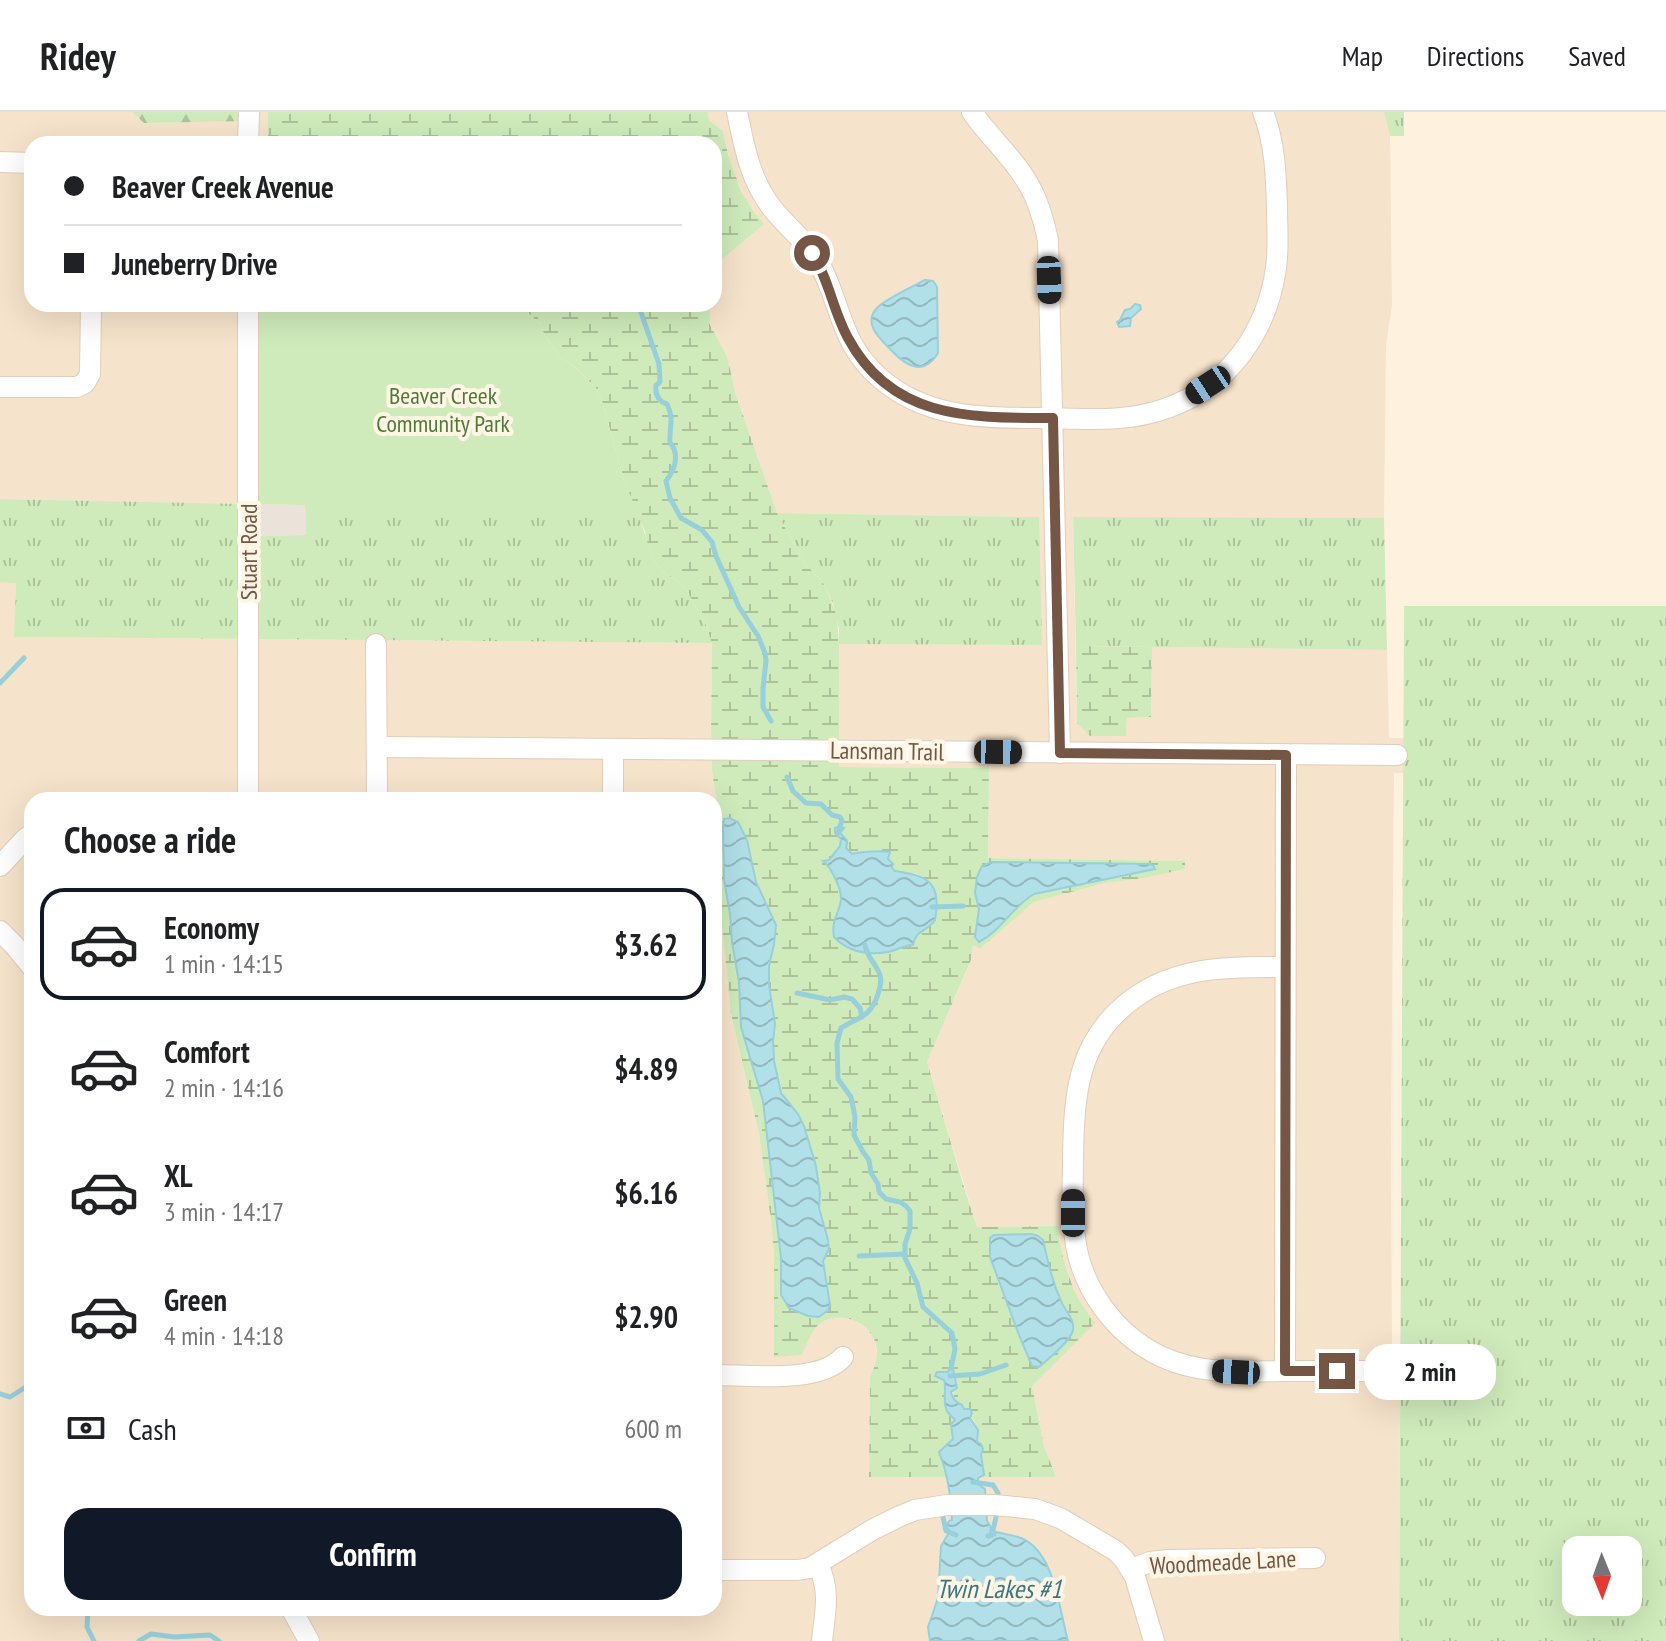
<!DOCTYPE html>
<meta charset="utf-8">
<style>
:root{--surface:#fff;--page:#f2f2f2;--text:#202124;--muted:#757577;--line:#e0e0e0;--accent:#111827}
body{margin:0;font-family:"PT Sans Narrow",sans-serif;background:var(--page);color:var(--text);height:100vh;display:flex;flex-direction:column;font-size:30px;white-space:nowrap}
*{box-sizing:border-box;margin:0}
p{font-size:26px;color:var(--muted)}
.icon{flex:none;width:44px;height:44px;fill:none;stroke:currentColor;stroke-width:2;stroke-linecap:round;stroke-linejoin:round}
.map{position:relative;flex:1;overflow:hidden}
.drawer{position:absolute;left:24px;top:680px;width:698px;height:824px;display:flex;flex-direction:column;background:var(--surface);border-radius:24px;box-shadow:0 8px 32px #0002}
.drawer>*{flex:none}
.guide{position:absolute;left:24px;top:24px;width:698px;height:176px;border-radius:24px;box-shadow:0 8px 32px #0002;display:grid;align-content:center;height:176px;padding:0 40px;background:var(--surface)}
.needle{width:52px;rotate:179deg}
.buttons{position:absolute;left:1562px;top:1424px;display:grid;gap:16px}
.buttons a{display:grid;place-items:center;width:80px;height:80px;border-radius:16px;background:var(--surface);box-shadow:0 8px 32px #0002;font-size:40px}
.end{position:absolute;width:36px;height:36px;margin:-18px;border:10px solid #755644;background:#fff;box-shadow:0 0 0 4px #fff}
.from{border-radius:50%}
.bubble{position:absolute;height:56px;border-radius:24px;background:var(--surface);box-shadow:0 8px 32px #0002;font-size:26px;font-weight:800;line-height:56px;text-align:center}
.car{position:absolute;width:24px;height:48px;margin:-24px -12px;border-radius:10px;box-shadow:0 0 6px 2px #0007;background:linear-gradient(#222 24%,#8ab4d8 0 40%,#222 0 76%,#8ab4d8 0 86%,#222 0)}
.guide b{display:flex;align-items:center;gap:28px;height:76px;font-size:30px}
.guide b+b{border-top:2px solid var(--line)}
.guide i{width:20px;height:20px;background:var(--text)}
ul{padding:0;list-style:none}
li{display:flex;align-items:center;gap:24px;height:112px;margin:0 16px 12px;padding:0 24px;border:4px solid transparent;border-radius:24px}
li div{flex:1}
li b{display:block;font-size:30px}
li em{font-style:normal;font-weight:800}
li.selected{border-color:var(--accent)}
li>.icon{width:72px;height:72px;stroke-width:1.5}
h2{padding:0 40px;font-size:36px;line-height:96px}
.pay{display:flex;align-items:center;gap:20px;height:88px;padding:0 40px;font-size:30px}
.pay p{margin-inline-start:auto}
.cta{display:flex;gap:16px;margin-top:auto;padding:16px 40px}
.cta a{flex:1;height:92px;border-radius:24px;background:var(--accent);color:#fff;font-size:32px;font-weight:800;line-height:92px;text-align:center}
header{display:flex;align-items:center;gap:48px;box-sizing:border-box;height:112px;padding:0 40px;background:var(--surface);border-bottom:2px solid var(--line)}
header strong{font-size:38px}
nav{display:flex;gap:44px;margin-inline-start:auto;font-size:28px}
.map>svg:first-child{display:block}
.residential{fill:#f6e3cb;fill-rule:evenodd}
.industrial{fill:#ebe2da}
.grass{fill:url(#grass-tufts);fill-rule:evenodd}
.forest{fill:url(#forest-firs)}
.wetland{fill:url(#wetland-marsh);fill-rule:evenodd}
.park{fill:#cfebbb}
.water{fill:url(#water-waves);stroke:#97d0da;stroke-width:2}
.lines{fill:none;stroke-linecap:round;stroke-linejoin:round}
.stream{stroke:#97d0da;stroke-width:5}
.minor-casing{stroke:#e2cdb9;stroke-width:22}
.minor{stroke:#fff;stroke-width:20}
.route{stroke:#755644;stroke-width:10}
.labels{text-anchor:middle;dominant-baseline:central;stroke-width:8;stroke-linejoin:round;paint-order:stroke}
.park-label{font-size:24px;fill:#4e7b3b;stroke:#fff5e5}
.street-label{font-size:24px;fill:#755644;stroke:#fff5e5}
.water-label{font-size:26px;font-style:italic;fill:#3a7783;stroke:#fff5e5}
</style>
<header>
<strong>Ridey</strong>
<nav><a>Map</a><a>Directions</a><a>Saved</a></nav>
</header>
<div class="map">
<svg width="1666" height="1529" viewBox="0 0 1666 1529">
<defs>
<pattern id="grass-tufts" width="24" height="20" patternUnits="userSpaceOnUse" patternTransform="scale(2)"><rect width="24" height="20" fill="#cfebbb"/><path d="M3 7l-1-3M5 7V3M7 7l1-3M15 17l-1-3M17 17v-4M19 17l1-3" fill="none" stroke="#adc19a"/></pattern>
<pattern id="forest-firs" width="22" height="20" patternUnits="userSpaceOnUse" patternTransform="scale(2)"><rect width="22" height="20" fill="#cfebbb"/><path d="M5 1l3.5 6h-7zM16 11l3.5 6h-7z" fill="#adc19a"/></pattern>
<pattern id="wetland-marsh" width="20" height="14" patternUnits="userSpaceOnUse" patternTransform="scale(2)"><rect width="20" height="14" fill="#cfebbb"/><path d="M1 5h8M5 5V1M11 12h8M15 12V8" fill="none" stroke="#adc19a"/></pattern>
<pattern id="water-waves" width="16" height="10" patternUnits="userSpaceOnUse" patternTransform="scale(2)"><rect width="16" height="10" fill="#b1e0e8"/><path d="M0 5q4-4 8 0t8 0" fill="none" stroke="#95b8be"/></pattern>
</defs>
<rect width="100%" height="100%" fill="#fef1dd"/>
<g class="residential">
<path d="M0,0h132l12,11 104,-2 1,-9h19v32h-236v160h216v200l-248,-5z"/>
<path d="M708,0h676l6,24 2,169 -6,40 -2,173h-311l4,205 49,13 1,-18 24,-1 1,-70 235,3 2,88h15v35h-10l-3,369 1,211h9l-1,36h-6l6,11 -1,241h-331l-7,-26 -66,-80 -6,-1 -2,-13 -2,-32 -7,-5v-5l3,-2h75l-12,-31 -12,-60 54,-74 -15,-29 -8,-22 -6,-35 -80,1 -50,-165 44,-101 2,-16 7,4 54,-47 71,-19 40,-5 40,-9v-8l-197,-3 1,-90 -151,-1 1,-123 203,1 -4,-128 -261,-4 -41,-118 -9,-39 -17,-31 -1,-6v-15h5v-38l49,-42 -17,-24 -14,-32 -9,-37 -14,-11z"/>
<path d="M0,470h16l-1,55 697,6 -1,89 1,39 7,46v80l12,117 28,120 11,79 4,40v104l33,-17 6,-10 9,-8 10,-4 10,-1 11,2 16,11 5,6 3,18 -1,11 -6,12 -1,100h77l5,15 1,29 -2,10 -10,25 -2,42 -8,19v24h-930zM32,688h682v808h-682z"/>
</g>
<path class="industrial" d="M248,392l58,1v30l-58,1z"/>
<g class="grass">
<path d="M1384,0h20v24h-14z"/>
<path d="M0,387l248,5 1,32 57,-1v-22h332l16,48 9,11 16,10 7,7 20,36 6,18 -698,-6 2,-54 -16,-1z"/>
<path d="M777,401l262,4 3,128 -203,-1v-15l-6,-25 -7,-16 -6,-9 -14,-14z"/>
<path d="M1073,405l311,1 3,132 -311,-4z"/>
<path d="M1404,494h262v1035h-267zM1576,1438h52v52h-52z"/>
</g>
<path class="forest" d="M132,0h117v9l-105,2z"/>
<g class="wetland">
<path d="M268,0h440l1,8 14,11 5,23 13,37 13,21 10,12 -50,42v-122h-92l-1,-2h-14l-2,2h-337z"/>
<path d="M518,192h57l8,7 16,-4 3,-3h107l1,21 17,31 9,39 41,118 29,52 14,14 6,9 11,29 2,27v123l150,1 -1,90 197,3v8l-40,9 -40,5 -71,19 -54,47 -7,-4 -2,15 -44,102 37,125 13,40 80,-1c5,36 15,69 38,97l-63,63 12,60 12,31h-75l3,-2c-1,-12 -5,-21 -7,-32 -1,-4 1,-9 0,-13 -2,-22 -34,-22 -20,-48l-5,-17 -4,7 -5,-1 -8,5 8,4c3,10 -1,21 4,31 2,4 6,6 8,10l-2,18 -14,13 8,16 -1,9h-77l1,-100c4,-9 7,-15 7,-25 0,-27 -34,-44 -56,-29 -12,8 -13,22 -20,32l-27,2v-104l-4,-40 -11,-79 -28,-120 -12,-117v-80l-7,-46 -1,-39 1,-89 -6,-18 -20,-36 -7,-7 -16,-10 -9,-11 -7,-20 -2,-10 -21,-50 -21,-77 -7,-16 -22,-22 -13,-8 -16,-22 -5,-12zM729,706l5,1 16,32 6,31 17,34 1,28 -5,22v19l6,40 -2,16 1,20 7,32 12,14 11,19 12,40 4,27 -1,15 9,32 -2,16 -3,5 6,44 -21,11 -16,-6 -11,-31v-21l-18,-157 -22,-74 -2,-45 -17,-119 2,-43zM840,714c0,11 5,21 12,29 12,-3 22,-2 34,-4l2,8 7,12 22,3 18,17 1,22 -21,22 -2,10 -27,7h-27l-25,-15c-2,-12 4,-19 7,-31 3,-15 -6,-30 -14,-42l13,-18 1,-8 -6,-5v-5zM991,750l159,2 3,1 -3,6 -49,8 -67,15 -14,10 -37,36 -8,-3 4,-28 -4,-16 2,-16 9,-14zM1043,1128c6,26 10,58 29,78l-37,49 -3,-1 -13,-31z"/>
<path d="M1076,534l76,1 -1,70 -24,1 -1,18h-36l-13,-13z"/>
</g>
<path class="park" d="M248,192h270l22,20 5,12 16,22 13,8 22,22 7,16 21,77 14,32h-332l-1,-8 -57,-1z"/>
<g class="water">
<path d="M925,168l8,1 4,6 1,66c-14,23 -31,14 -46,-2 -9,-10 -30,-26 -16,-42 7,-9 38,-23 49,-29z"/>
<path d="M1135,192l5,1 1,4 -10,9 -1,8 -11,1 -2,-5 3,-2 5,-10 5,-1z"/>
<path d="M729,706l9,4 9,18 9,42 20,43 -2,19 -5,22v19l6,39 -2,17 1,20 7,32 17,21 6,12 12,40 4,27 -1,15 9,32 1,9 -6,12 7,44 -2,5 -9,7 -11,-1 -19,-8 -8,-13v-37l-18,-157 -22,-74 -2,-45 -7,-40 -2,-28 -6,-34 -1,-53 1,-8z"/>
<path d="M840,714l4,2 -4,5c6,7 9,6 6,15l6,6c7,-2 31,-4 38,-2l-2,7 5,5 -1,4 3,3c33,5 47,11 40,49 -9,13 -19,9 -22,25 -9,0 -16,5 -25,7 -19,3 -39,1 -54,-15 -5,-26 17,-28 1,-59 -4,-7 -5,-12 -12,-17l6,-1 11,-14 1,-7 -6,-6v-5z"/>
<path d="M991,750l159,2 3,1 2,4 -121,25c-21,12 -33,37 -55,48l-4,-5 4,-28 -4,-16 2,-16 5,-11z"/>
<path d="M1031,1122l7,2 5,4c5,22 9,41 18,61 4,10 14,18 12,29 -2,11 -25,29 -34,37l-7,-1 -13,-31 -29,-78v-19l4,-3z"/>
<path d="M952,1251l5,25 -6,4c2,7 4,10 11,13l2,4h6l2,4 -2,5 8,12 -1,12 4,2 2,5 -2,6 3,20 -6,3v6l7,5 2,32 4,6 -1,7 5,1 1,-3c8,2 17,3 25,6 34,14 38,71 47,103h-138l-2,-14 10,-29 3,-52 9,-15 -4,-4 3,-6 3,-1c-1,-25 -4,-46 -13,-68l14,-13 -2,-15 4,-4c-2,-3 -6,-5 -8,-9 -5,-10 0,-21 -3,-31l-9,-4 2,-4h11z"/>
</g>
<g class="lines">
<g class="stream">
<path d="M638,192l21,60 1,18 -4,3c-1,9 2,16 11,19 7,15 3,18 3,33 -1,9 1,4 4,12 4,11 -1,23 -8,32l4,17 11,20 21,12 10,12 4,14 23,51 19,29 7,17 1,8 -3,27v19l8,14"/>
<path d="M0,571l24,-25"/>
<path d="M787,665l6,14 13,12 15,1 11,11 8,2 2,3 -4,13"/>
<path d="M932,795l31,-1"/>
<path d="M865,833c2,13 11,18 15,30 2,7 0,12 -2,19 -7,23 -19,23 -37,34l-4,15 1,36 13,18 4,20 -1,18 9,17 6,8 2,13 7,11 1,8 7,7 14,3 6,4 4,5v18l-5,15v14l12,25 6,24 29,26 3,16 -4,20"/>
<path d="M797,881l33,7 14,-3 8,2 8,9 2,9"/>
<path d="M859,1144l46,-2"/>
<path d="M950,1264l30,-2 26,-9"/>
<path d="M0,1282l10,3 22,-14"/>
<path d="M973,1370l20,3 5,8"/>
<path d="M943,1405l3,14 10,4"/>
<path d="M988,1424l4,-1 4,-18"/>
<path d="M88,1496l-1,19 7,14"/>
<path d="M139,1529l12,-7 23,3 36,-2 9,6"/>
</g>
<defs>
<g id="minor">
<path d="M737,0c7,34 13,68 35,96 15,19 35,34 47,55 23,42 20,80 62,116 44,38 99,39 154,39 44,0 90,6 132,-10 62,-22 100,-76 109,-140 3,-20 1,-41 1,-61 -1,-33 -2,-64 -14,-95"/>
<path d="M972,0c18,26 43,47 58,75 9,16 14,35 18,53l12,513"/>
<path d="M248,32l1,-32"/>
<path d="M0,50l32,1"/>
<path d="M0,275h77l8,-4 5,-9 1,-70"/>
<path d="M376,532l1,156"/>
<path d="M377,635l1020,8"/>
<path d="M248,688v-496"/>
<path d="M613,688v-51"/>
<path d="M0,754l25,-27 7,-5"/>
<path d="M0,819l14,14 18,22"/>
<path d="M1285,855c-53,0 -105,-2 -151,31 -57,41 -60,96 -61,161 0,26 -2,53 2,79 6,50 40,96 85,118 40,19 83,16 125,15 34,0 69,0 103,0"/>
<path d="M1285,1259l1,-616"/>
<path d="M714,1263c34,0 106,9 129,-18"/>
<path d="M818,1452c13,28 7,48 4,77"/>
<path d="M1131,1457l19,-7 19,-2 146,-2"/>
<path d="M714,1458h84l12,-2 62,-38 26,-13 17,-7 32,-5h48l40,4 25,9 56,33 8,8 11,18 19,64"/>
<path d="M291,1496l18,33"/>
</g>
</defs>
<use href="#minor" class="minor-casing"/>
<use href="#minor" class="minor"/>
</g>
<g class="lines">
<path class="route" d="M812,141c17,26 21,58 36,85 44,82 123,80 205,80l7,335 226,2 -1,616h52"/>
</g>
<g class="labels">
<g class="park-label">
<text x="443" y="283">Beaver Creek<tspan x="443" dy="28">Community Park</tspan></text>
</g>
<g class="street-label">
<text transform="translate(248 440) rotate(-90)">Stuart Road</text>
<text transform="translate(887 639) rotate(1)">Lansman Trail</text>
<text transform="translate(1223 1450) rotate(-3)">Woodmeade Lane</text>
</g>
<g class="water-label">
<text x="999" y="1476">Twin Lakes #1</text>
</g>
</g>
</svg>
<div class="buttons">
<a><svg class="needle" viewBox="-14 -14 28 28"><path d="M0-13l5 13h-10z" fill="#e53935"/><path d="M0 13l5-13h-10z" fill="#757577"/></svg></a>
</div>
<i class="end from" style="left:812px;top:141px"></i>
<i class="end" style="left:1337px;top:1259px"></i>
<div class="bubble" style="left:1364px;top:1232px;width:132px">2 min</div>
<i class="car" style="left:1049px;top:168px;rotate:178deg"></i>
<i class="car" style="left:1208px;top:273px;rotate:237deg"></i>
<i class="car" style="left:998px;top:640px;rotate:91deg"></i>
<i class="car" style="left:1073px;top:1101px;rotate:0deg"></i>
<i class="car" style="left:1236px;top:1260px;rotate:273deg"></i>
<div class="guide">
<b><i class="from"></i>Beaver Creek Avenue</b>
<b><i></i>Juneberry Drive</b>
</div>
<section class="drawer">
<h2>Choose a ride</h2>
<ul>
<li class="selected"><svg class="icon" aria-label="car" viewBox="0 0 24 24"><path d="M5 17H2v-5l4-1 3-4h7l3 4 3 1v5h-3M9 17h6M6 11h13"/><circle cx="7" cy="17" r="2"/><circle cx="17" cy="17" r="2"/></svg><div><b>Economy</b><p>1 min · 14:15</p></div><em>$3.62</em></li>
<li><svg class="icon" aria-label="car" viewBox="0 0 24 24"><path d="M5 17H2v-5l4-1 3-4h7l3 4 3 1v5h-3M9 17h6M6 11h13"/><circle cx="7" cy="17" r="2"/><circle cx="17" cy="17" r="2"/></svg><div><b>Comfort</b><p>2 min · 14:16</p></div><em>$4.89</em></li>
<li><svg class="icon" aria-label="car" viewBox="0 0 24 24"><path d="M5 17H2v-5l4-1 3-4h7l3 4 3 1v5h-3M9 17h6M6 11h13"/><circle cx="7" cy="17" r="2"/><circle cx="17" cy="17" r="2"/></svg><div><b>XL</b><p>3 min · 14:17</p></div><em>$6.16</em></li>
<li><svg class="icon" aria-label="car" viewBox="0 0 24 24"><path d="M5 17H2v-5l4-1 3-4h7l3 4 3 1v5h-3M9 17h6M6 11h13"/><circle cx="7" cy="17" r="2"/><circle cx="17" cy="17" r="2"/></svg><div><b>Green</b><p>4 min · 14:18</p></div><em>$2.90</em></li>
</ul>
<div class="pay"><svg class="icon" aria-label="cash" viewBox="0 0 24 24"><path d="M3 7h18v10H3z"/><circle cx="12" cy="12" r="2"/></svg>Cash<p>600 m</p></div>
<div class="cta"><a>Confirm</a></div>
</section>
</div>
